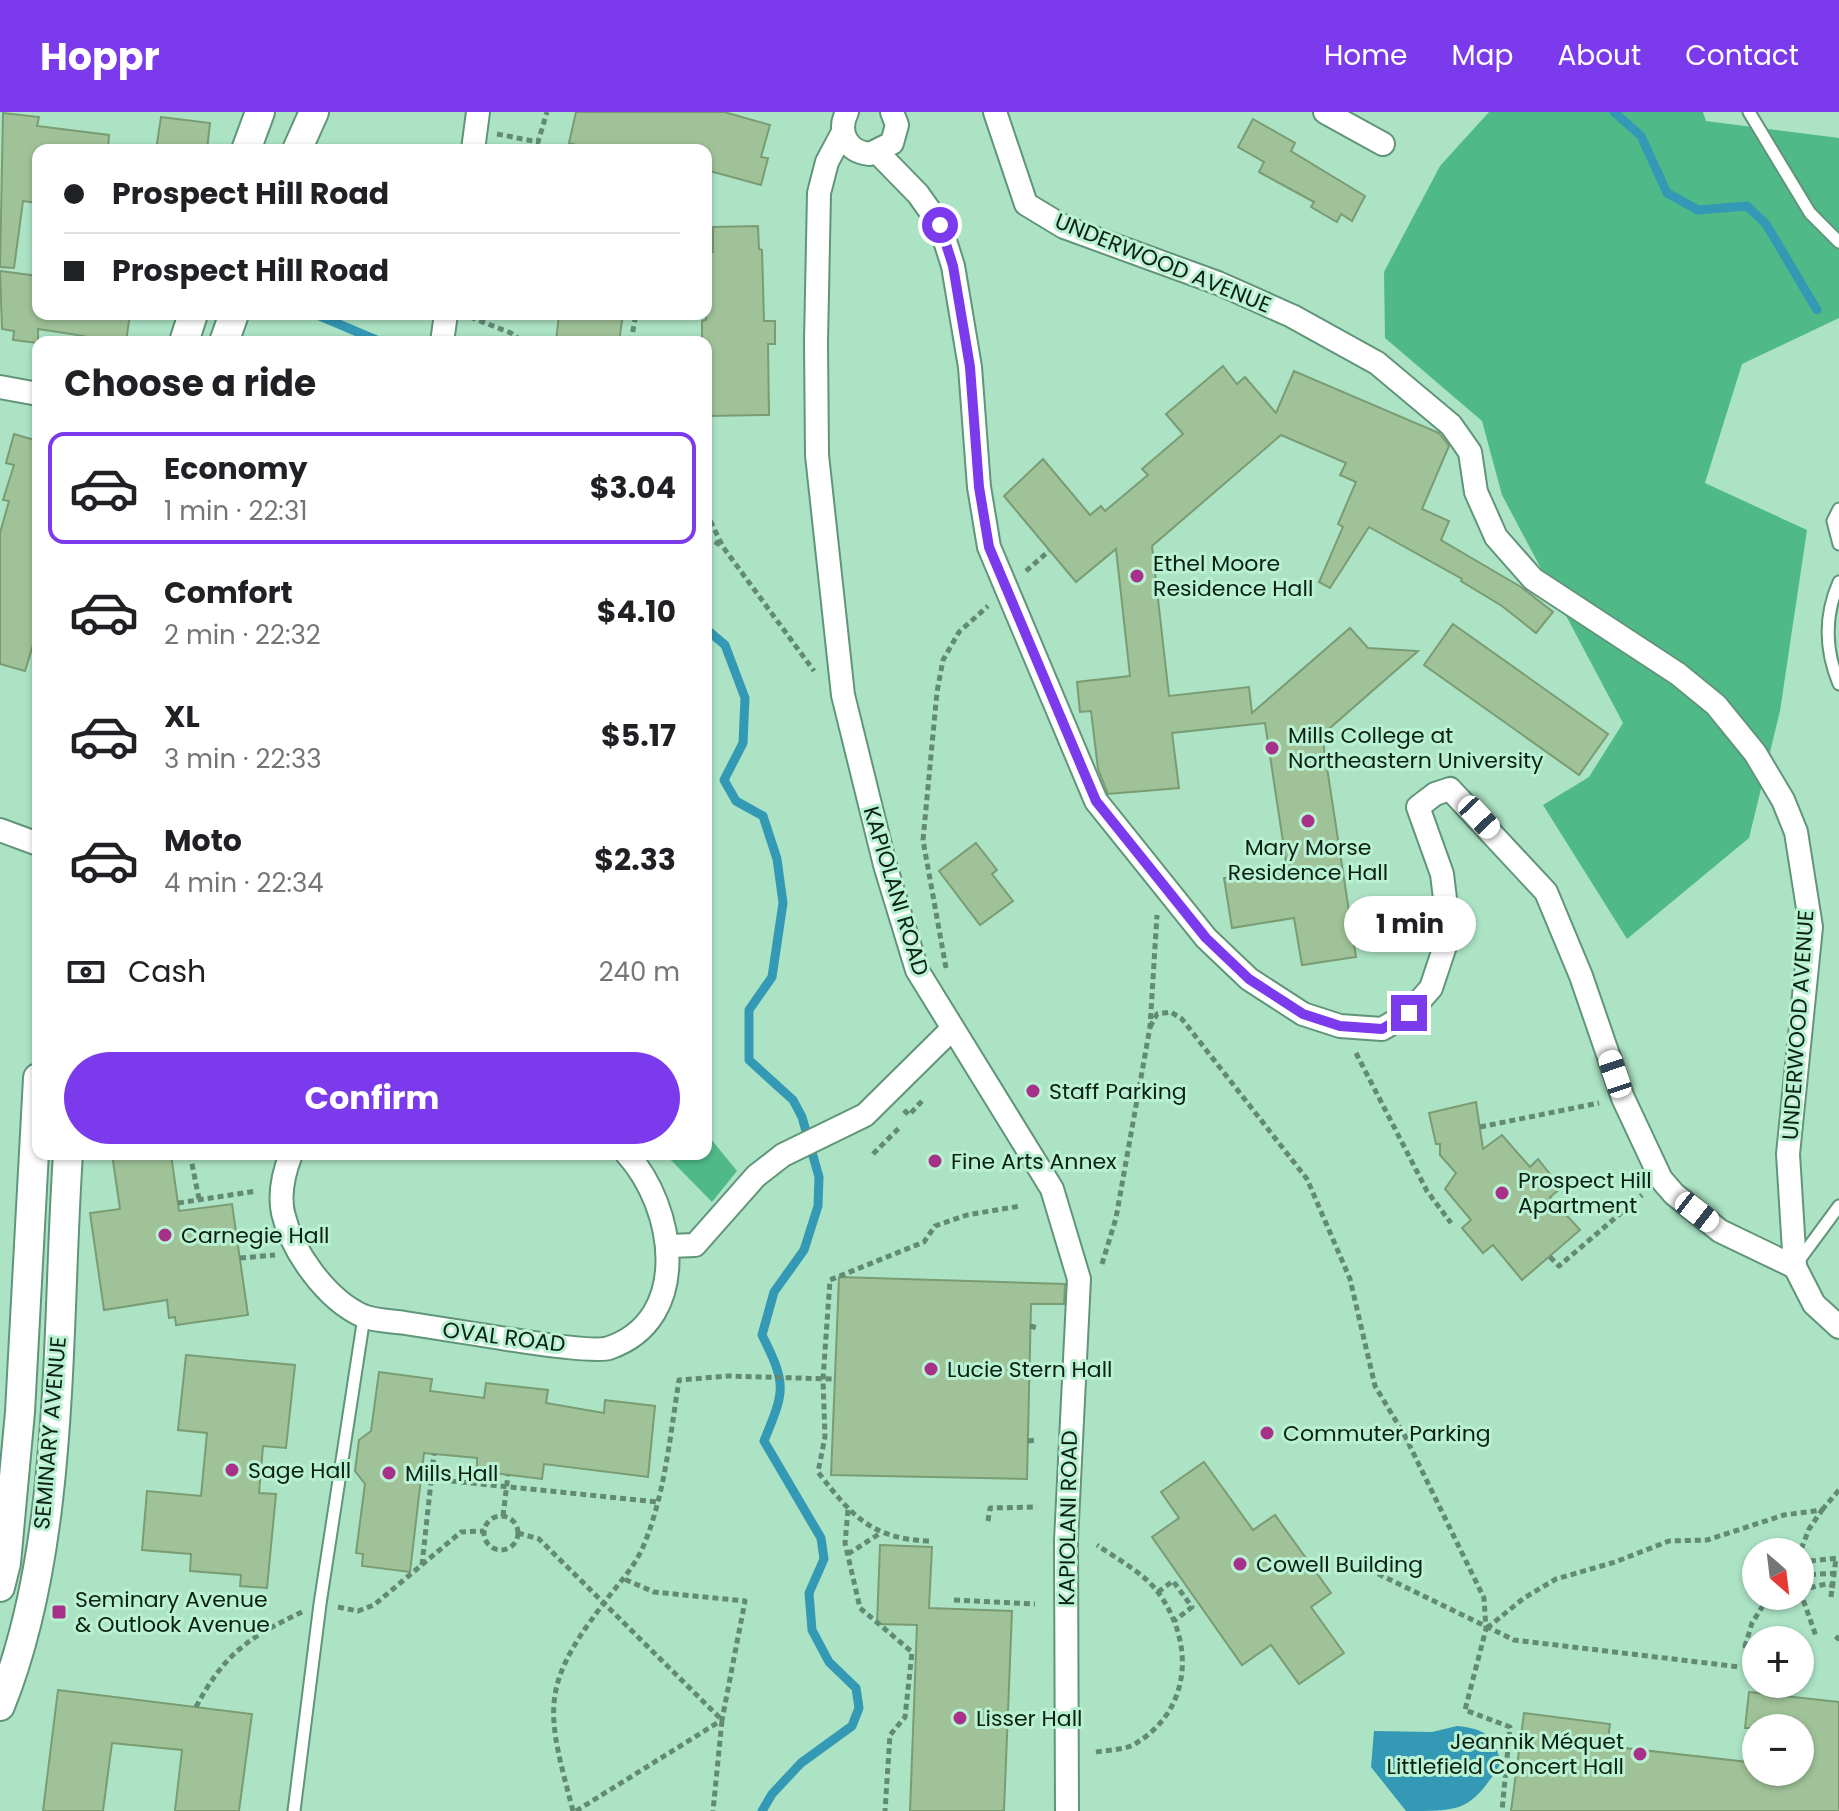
<!DOCTYPE html>
<meta charset="utf-8">
<style>
:root{--surface:#fff;--page:#f6f6f6;--text:#202124;--muted:#757577;--line:#e0e0e0;--accent:#7c3aed}
body{margin:0;font-family:Poppins,sans-serif;background:var(--page);color:var(--text);height:100vh;display:flex;flex-direction:column;font-size:30px;white-space:nowrap}
*{box-sizing:border-box;margin:0}
p{font-size:26px;color:var(--muted)}
.icon{flex:none;width:44px;height:44px;fill:none;stroke:currentColor;stroke-width:2;stroke-linecap:round;stroke-linejoin:round}
.map{position:relative;flex:1;overflow:hidden}
.drawer{position:absolute;left:32px;top:224px;width:680px;height:824px;display:flex;flex-direction:column;background:var(--surface);border-radius:16px;box-shadow:0 2px 6px #0004}
.drawer>*{flex:none}
.guide{position:absolute;left:32px;top:32px;width:680px;height:176px;border-radius:16px;box-shadow:0 2px 6px #0004;display:grid;align-content:center;height:176px;padding:0 32px;background:var(--surface)}
.needle{width:52px;rotate:152deg}
.controls{position:absolute;left:1742px;top:1426px;display:grid;gap:16px}
.controls a{display:grid;place-items:center;width:72px;height:72px;border-radius:50%;background:var(--surface);box-shadow:0 2px 6px #0004;font-size:40px}
.end{position:absolute;width:36px;height:36px;margin:-18px;border:10px solid #7c3aed;background:#fff;box-shadow:0 0 0 4px #fff}
.from{border-radius:50%}
.bubble{position:absolute;height:56px;border-radius:28px;background:var(--surface);box-shadow:0 2px 6px #0004;font-size:26px;font-weight:700;line-height:56px;text-align:center}
.car{position:absolute;width:24px;height:48px;margin:-24px -12px;border-radius:10px;box-shadow:0 0 6px 2px #0007;background:linear-gradient(#fff 24%,#345 0 40%,#fff 0 76%,#345 0 86%,#fff 0)}
.guide b{display:flex;align-items:center;gap:28px;height:76px;font-size:30px}
.guide b+b{border-top:2px solid var(--line)}
.guide i{width:20px;height:20px;background:var(--text)}
ul{padding:0;list-style:none}
li{display:flex;align-items:center;gap:24px;height:112px;margin:0 16px 12px;padding:0 16px;border:4px solid transparent;border-radius:16px}
li div{flex:1}
li b{display:block;font-size:30px}
li em{font-style:normal;font-weight:700}
li.current{border-color:var(--accent)}
li>.icon{width:72px;height:72px;stroke-width:1.5}
h2{padding:0 32px;font-size:36px;line-height:96px}
.pay{display:flex;align-items:center;gap:20px;height:88px;padding:0 32px;font-size:30px}
.pay p{margin-inline-start:auto}
.primary-button{display:flex;gap:16px;margin-top:auto;padding:16px 32px}
.primary-button a{flex:1;height:92px;border-radius:48px;background:var(--accent);color:#fff;font-size:32px;font-weight:700;line-height:92px;text-align:center}
header{display:flex;align-items:center;gap:48px;box-sizing:border-box;height:112px;padding:0 40px;background:var(--accent);color:#fff}
header strong{font-size:38px}
nav{display:flex;gap:44px;margin-inline-start:auto;font-size:28px}
.map>svg:first-child{display:block}
.forest{fill:#4fba88}
.water{fill:#3499b5}
.lines{fill:none;stroke-linecap:round;stroke-linejoin:round}
.stream{stroke:#3499b5;stroke-width:9}
.building{fill:#9fc298;stroke:#7a9c73;stroke-width:2}
.service-casing{stroke:#609579;stroke-width:15}
.minor-casing{stroke:#609579;stroke-width:26}
.tertiary-casing{stroke:#609579;stroke-width:32}
.path{stroke:#628a75;stroke-width:5;stroke-dasharray:6 4;stroke-linecap:butt}
.service{stroke:#fff;stroke-width:11}
.minor{stroke:#fff;stroke-width:22}
.tertiary{stroke:#fff;stroke-width:28}
.route{stroke:#7c3aed;stroke-width:10}
.poi-dot{fill:#a73088;stroke:#b9f1d2;stroke-width:3}
.labels{text-anchor:middle;dominant-baseline:central;stroke-width:6;stroke-linejoin:round;paint-order:stroke}
.street-label{font-size:22px;fill:#0b2116;stroke:#b9f1d2}
.poi-label{font-size:22px;fill:#0b2116;stroke:#b9f1d2;text-anchor:start}
</style>
<header>
<strong>Hoppr</strong>
<nav><a>Home</a><a>Map</a><a>About</a><a>Contact</a></nav>
</header>
<div class="map">
<svg width="1839" height="1699" viewBox="0 0 1839 1699">
<rect width="100%" height="100%" fill="#ace3c5"/>
<g class="forest">
<path d="M1489,0h214l3,9 133,17v180l-97,46 -37,119 102,47 -27,181 -31,127 -122,101 -84,-134 46,-28 34,-54 -121,-228 -20,-74 -97,-83 -1,-66 56,-106z"/>
<path d="M706,1021l31,38 -25,31 -47,-48h41z"/>
</g>
<path class="water" d="M1457,1614c28,3 37,9 44,37 -30,48 -39,48 -95,48l-35,-44 3,-36 58,1z"/>
<g class="lines">
<g class="stream">
<path d="M1614,0l27,24 26,57 31,17 49,-4 19,18 51,86"/>
<path d="M315,202l66,28"/>
<path d="M706,517l19,16 20,53 -2,45 -19,37 12,21 27,15 14,43 6,44 -11,74 -23,33v50l44,40 9,17 17,60 -1,29 -14,44 -30,42 -12,43c25,50 23,55 2,106l57,97 3,21 -15,34 3,37 17,32 27,26 3,20 -7,18 -51,37 -29,31 -10,17"/>
</g>
</g>
<g class="building">
<path d="M576,0h148l46,13 -9,32 7,1 -7,27 -55,-15v-20h-111l-26,-7z"/>
<path d="M3,1l36,4 -2,9 72,9 -1,15h-70v53l-15,-2 -9,67 -14,-1z"/>
<path d="M161,5l49,6 -3,27h-51z"/>
<path d="M1253,7l42,24 -4,8 74,45 -13,25 -11,-7 -4,8 -26,-15 3,-5 -55,-30 5,-10 -26,-15z"/>
<path d="M758,114l1,23 3,1 2,71h11v23h-7l1,71 -63,1v-74h-4v-21l4,-1v-68h7v-25z"/>
<path d="M0,159l38,5v38h92l-4,28h-43l1,-6 -46,-7v14l-25,-3 1,-9 -12,-2z"/>
<path d="M559,202h64l-4,28h-63z"/>
<path d="M1223,254l14,18 8,-7 31,36 18,-42 145,62 10,13 -27,63 27,12 -8,19 80,47 32,25 -17,21 -34,-27 -41,-25 1,-2 -93,-52 -39,61 -11,-6 24,-55 -5,-3 18,-42 -16,-7 6,-12 -65,-28 -129,111 17,150 80,-9 3,26 98,-85 18,20 50,3 -96,84 34,222 -54,8 -8,-47 -62,10 -8,-50 63,-10 -22,-145 -93,10 7,55 -71,6 -10,-25 -7,-58 -11,1 -3,-30 53,-6 -14,-127 -40,33 -72,-86 39,-37 47,56 11,-9 4,5 43,-36 -6,-6 41,-35 -17,-20z"/>
<path d="M14,322l24,7v188l-13,42 -25,-7v-131l9,-32 -6,-1 11,-35 -8,-2z"/>
<path d="M1453,512l155,110 -29,41 -155,-110z"/>
<path d="M976,731l21,27 -5,4 21,27 -33,24 -41,-54z"/>
<path d="M1476,990l7,47 19,-14 28,32 8,-8 23,29 -11,9 30,33 -58,50 -29,-35 -10,8 -21,-25 9,-8 -26,-31 11,-16 -16,-18v-11h-4l-7,-31z"/>
<path d="M112,1042h59l8,57 53,-7 16,111 -72,10 -1,-8 -6,1 -2,-18 -63,10 -14,-97 30,-4z"/>
<path d="M839,1165l226,7 -1,20h-33l-4,175 -196,-4z"/>
<path d="M186,1243l109,10 -9,83 -23,-2 -4,47 17,1 -9,94 -27,-2 1,-11 -51,-4 1,-17 -49,-4 5,-59 54,5 6,-63 -29,-3z"/>
<path d="M379,1260l53,7 -2,12 54,7 2,-15 62,7 -2,13 58,10 1,-13 50,6 -7,71 -104,-13 -2,15 -65,-8v-13l-53,-5 -14,119 -48,-6 1,-12 -7,-1 9,-69 -10,-13 4,-31 12,-9z"/>
<path d="M1204,1350l49,68 22,-15 56,78 -20,14 33,46 -45,31 -28,-39 -29,20 -90,-128 27,-19 -18,-26z"/>
<path d="M880,1433l52,2 -3,61 83,3 -8,200h-94l7,-186 -40,-1z"/>
<path d="M58,1578l194,24 -13,97h-64l7,-61 -70,-7 -9,68h-60z"/>
<path d="M1749,1580l90,10v109h-328l13,-98 86,11 -3,22 149,17v9h44v-44h-55z"/>
</g>
<g class="lines">
<defs>
<g id="service">
<path d="M1749,0l61,101 29,29"/>
<path d="M1839,397l-6,12 6,23"/>
<path d="M1839,470c-15,34 -14,68 0,102"/>
<path d="M1797,1151l42,-57"/>
<path d="M294,1699l26,-207 44,-287"/>
</g>
<g id="minor">
<path d="M847,0c-10,20 0,40 23,42l22,-11 5,-18 -5,-13"/>
<path d="M995,0l31,92 38,23 154,56 74,33 85,47 74,62 19,27 6,40 20,45 37,42 145,95 38,31 39,48 28,47 13,32 15,95 -23,227 7,113 19,37 25,23"/>
<path d="M1325,0l58,32"/>
<path d="M843,20l-16,30 -8,31 -3,149 1,113 26,240 42,170 32,105 135,219 27,90 -13,262 1,270"/>
<path d="M473,38l5,-38"/>
<path d="M878,41l40,41 22,31 13,41 17,101 9,120 10,60 107,254 110,137 43,41 54,35 37,12 42,3 27,-16 22,-25 14,-42 2,-31 -5,-41 -24,-67 17,-13 15,-5 96,103 35,84 42,122 38,81 13,15 46,37 75,36"/>
<path d="M442,230l4,-28"/>
<path d="M0,275l38,7"/>
<path d="M0,718l38,14"/>
<path d="M291,1042c-7,18 -12,40 -8,59 9,39 44,87 80,103 12,5 29,5 42,7 32,5 64,10 96,15 19,3 93,15 108,10 84,-29 66,-141 18,-194"/>
<path d="M669,1134l26,-1 61,-69 27,-21 82,-40 86,-85"/>
</g>
<g id="tertiary">
<path d="M246,38l14,-38"/>
<path d="M297,38l17,-38"/>
<path d="M184,230l9,-28"/>
<path d="M224,230l10,-28"/>
<path d="M0,1475l6,-24 14,-151 18,-334"/>
<path d="M0,1594c66,-163 56,-377 68,-552"/>
</g>
</defs>
<use href="#service" class="service-casing"/>
<use href="#minor" class="minor-casing"/>
<use href="#tertiary" class="tertiary-casing"/>
<g class="path">
<path d="M497,22l41,8 9,-30"/>
<path d="M470,205l41,16 12,9"/>
<path d="M631,230l5,-28"/>
<path d="M706,400l17,35 91,124"/>
<path d="M706,425l16,9"/>
<path d="M1026,459l23,-20"/>
<path d="M946,856l-23,-128 14,-148 6,-32 16,-28 29,-26"/>
<path d="M1150,915l7,-13 14,-2 11,7 125,160 43,100 25,107 30,50 79,162 2,31 -21,81 45,17 -8,84"/>
<path d="M1356,941l71,138 24,32"/>
<path d="M904,998l5,5 13,-14 2,2"/>
<path d="M1480,1015l119,-24"/>
<path d="M190,1042l9,45"/>
<path d="M873,1042l26,-26"/>
<path d="M178,1091l79,-12"/>
<path d="M1550,1145l9,9 83,-71"/>
<path d="M240,1146l35,-3"/>
<path d="M1102,1152l14,-46 34,-191 7,-112"/>
<path d="M1030,1214l8,2"/>
<path d="M1028,1329l8,-1"/>
<path d="M431,1367l227,23"/>
<path d="M848,1398l-3,33 15,65 52,44 -7,65 -15,18 -5,76"/>
<path d="M1822,1398l17,-20"/>
<path d="M503,1404l5,-41"/>
<circle cx="501" cy="1421" r="17"/>
<path d="M988,1409l2,-13 47,-1"/>
<path d="M518,1421l21,6 183,181 -9,91"/>
<path d="M929,1429c-58,-2 -78,-26 -111,-69l7,-35 -2,-58 7,-99 94,-38 11,-16 32,-11 53,-9"/>
<path d="M848,1442l31,-20"/>
<path d="M1800,1450l39,-4"/>
<path d="M422,1453l12,-111"/>
<path d="M1360,1453l154,75 226,27"/>
<path d="M1800,1463l39,-2"/>
<path d="M1800,1478l26,-6 13,3"/>
<path d="M1800,1479l16,45"/>
<path d="M1158,1480l15,-11 19,26 -18,14"/>
<path d="M1784,1485l2,-1"/>
<path d="M1831,1485l5,-39"/>
<path d="M954,1488l81,4"/>
<path d="M338,1495l20,4 16,-6 87,-73 23,-1"/>
<path d="M1487,1516l37,-30 32,-19 59,-17 54,-21 38,-1 77,-25 38,-5 -13,19 -9,23"/>
<path d="M1836,1528l3,-4"/>
<path d="M1756,1534h-11l7,-23 17,-27"/>
<path d="M1800,1539h3"/>
<path d="M196,1595c28,-53 53,-70 106,-95"/>
<path d="M1096,1640c11,-2 27,-2 37,-7 58,-33 62,-100 27,-150 -14,-21 -43,-36 -63,-50"/>
<path d="M573,1699c-25,-96 -35,-122 28,-204 14,-20 32,-37 42,-60 22,-52 27,-111 36,-167l49,-4 105,3"/>
<path d="M576,1699l146,-91 23,-119 -91,-9 -30,-13"/>
</g>
<use href="#service" class="service"/>
<use href="#minor" class="minor"/>
<use href="#tertiary" class="tertiary"/>
</g>
<g class="lines">
<path class="route" d="M940,113l13,41 17,101 9,120 10,60 107,254 110,137 43,41 54,35 37,12 42,3 27,-16"/>
</g>
<g class="poi-dot">
<circle cx="1137" cy="464" r="8"/>
<circle cx="1272" cy="636" r="8"/>
<circle cx="1308" cy="709" r="8"/>
<circle cx="1033" cy="979" r="8"/>
<circle cx="935" cy="1049" r="8"/>
<circle cx="1502" cy="1081" r="8"/>
<circle cx="165" cy="1123" r="8"/>
<circle cx="931" cy="1257" r="8"/>
<circle cx="1267" cy="1321" r="8"/>
<circle cx="232" cy="1358" r="8"/>
<circle cx="389" cy="1361" r="8"/>
<circle cx="1240" cy="1452" r="8"/>
<rect x="51" y="1492" width="16" height="16" rx="4"/>
<circle cx="960" cy="1606" r="8"/>
<circle cx="1640" cy="1642" r="8"/>
</g>
<g class="labels">
<g class="street-label">
<text transform="translate(1163 151) rotate(22)">UNDERWOOD AVENUE</text>
<text transform="translate(896 779) rotate(73)">KAPIOLANI ROAD</text>
<text transform="translate(1798 913) rotate(-86)">UNDERWOOD AVENUE</text>
<text transform="translate(504 1225) rotate(7)">OVAL ROAD</text>
<text transform="translate(50 1321) rotate(-85)">SEMINARY AVENUE</text>
<text transform="translate(1068 1406) rotate(-89)">KAPIOLANI ROAD</text>
</g>
<g class="poi-label">
<text x="1153" y="451">Ethel Moore<tspan x="1153" dy="25">Residence Hall</tspan></text>
<text x="1288" y="623">Mills College at<tspan x="1288" dy="25">Northeastern University</tspan></text>
<text x="1308" y="735" text-anchor="middle">Mary Morse<tspan x="1308" dy="25">Residence Hall</tspan></text>
<text x="1049" y="979">Staff Parking</text>
<text x="951" y="1049">Fine Arts Annex</text>
<text x="1518" y="1068">Prospect Hill<tspan x="1518" dy="25">Apartment</tspan></text>
<text x="181" y="1123">Carnegie Hall</text>
<text x="947" y="1257">Lucie Stern Hall</text>
<text x="1283" y="1321">Commuter Parking</text>
<text x="248" y="1358">Sage Hall</text>
<text x="405" y="1361">Mills Hall</text>
<text x="1256" y="1452">Cowell Building</text>
<text x="75" y="1487">Seminary Avenue<tspan x="75" dy="25">&amp; Outlook Avenue</tspan></text>
<text x="976" y="1606">Lisser Hall</text>
<text x="1624" y="1629" text-anchor="end">Jeannik Méquet<tspan x="1624" dy="25">Littlefield Concert Hall</tspan></text>
</g>
</g>
</svg>
<div class="controls">
<a><svg class="needle" viewBox="-14 -14 28 28"><path d="M0-13l5 13h-10z" fill="#e53935"/><path d="M0 13l5-13h-10z" fill="#757577"/></svg></a>
<a>+</a>
<a>−</a>
</div>
<i class="end from" style="left:940px;top:113px"></i>
<i class="end" style="left:1409px;top:901px"></i>
<div class="bubble" style="left:1344px;top:784px;width:132px">1 min</div>
<i class="car" style="left:1479px;top:705px;rotate:137deg"></i>
<i class="car" style="left:1615px;top:962px;rotate:341deg"></i>
<i class="car" style="left:1697px;top:1100px;rotate:128deg"></i>
<div class="guide">
<b><i class="from"></i>Prospect Hill Road</b>
<b><i></i>Prospect Hill Road</b>
</div>
<section class="drawer">
<h2>Choose a ride</h2>
<ul>
<li class="current"><svg class="icon" aria-label="car" viewBox="0 0 24 24"><path d="M5 17H2v-5l4-1 3-4h7l3 4 3 1v5h-3M9 17h6M6 11h13"/><circle cx="7" cy="17" r="2"/><circle cx="17" cy="17" r="2"/></svg><div><b>Economy</b><p>1 min · 22:31</p></div><em>$3.04</em></li>
<li><svg class="icon" aria-label="car" viewBox="0 0 24 24"><path d="M5 17H2v-5l4-1 3-4h7l3 4 3 1v5h-3M9 17h6M6 11h13"/><circle cx="7" cy="17" r="2"/><circle cx="17" cy="17" r="2"/></svg><div><b>Comfort</b><p>2 min · 22:32</p></div><em>$4.10</em></li>
<li><svg class="icon" aria-label="car" viewBox="0 0 24 24"><path d="M5 17H2v-5l4-1 3-4h7l3 4 3 1v5h-3M9 17h6M6 11h13"/><circle cx="7" cy="17" r="2"/><circle cx="17" cy="17" r="2"/></svg><div><b>XL</b><p>3 min · 22:33</p></div><em>$5.17</em></li>
<li><svg class="icon" aria-label="car" viewBox="0 0 24 24"><path d="M5 17H2v-5l4-1 3-4h7l3 4 3 1v5h-3M9 17h6M6 11h13"/><circle cx="7" cy="17" r="2"/><circle cx="17" cy="17" r="2"/></svg><div><b>Moto</b><p>4 min · 22:34</p></div><em>$2.33</em></li>
</ul>
<div class="pay"><svg class="icon" aria-label="cash" viewBox="0 0 24 24"><path d="M3 7h18v10H3z"/><circle cx="12" cy="12" r="2"/></svg>Cash<p>240 m</p></div>
<div class="primary-button"><a>Confirm</a></div>
</section>
</div>
